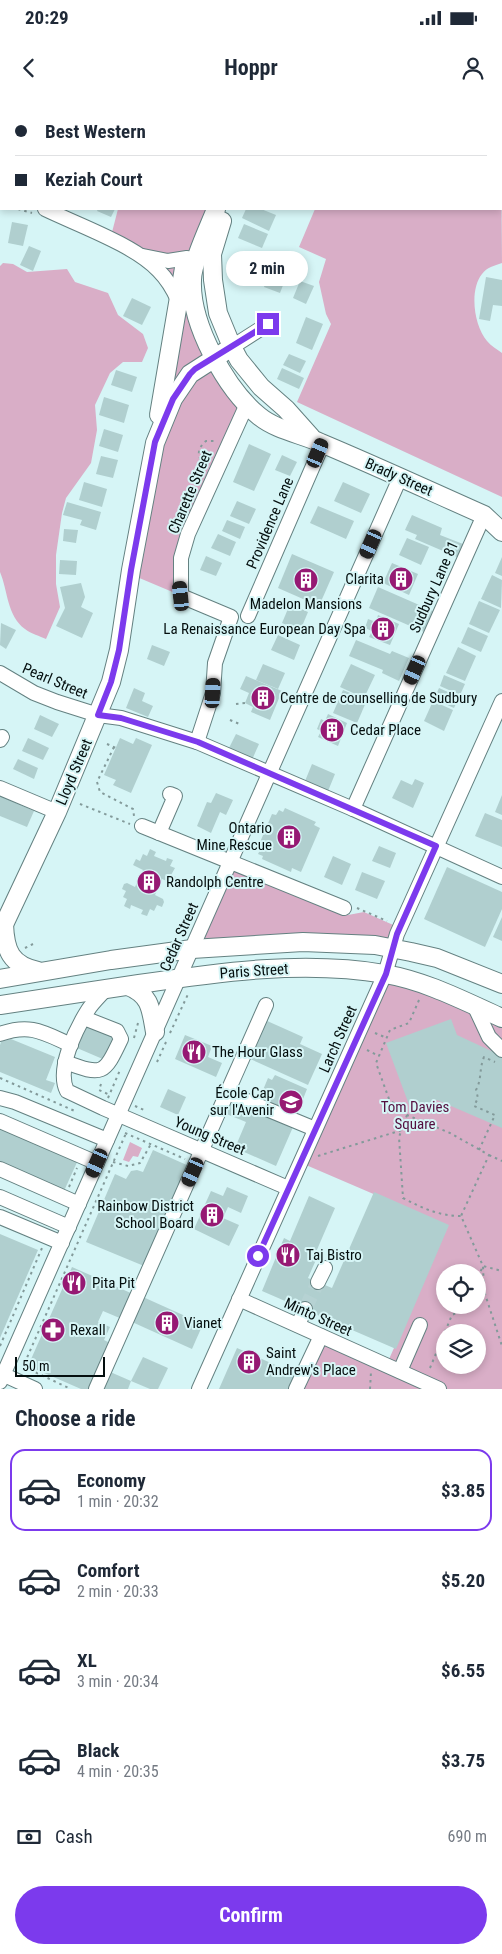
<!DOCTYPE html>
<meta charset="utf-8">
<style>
:root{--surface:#fff;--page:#f6f6f7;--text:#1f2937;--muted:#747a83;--line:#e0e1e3;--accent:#7c3aed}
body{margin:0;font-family:"Roboto Condensed",sans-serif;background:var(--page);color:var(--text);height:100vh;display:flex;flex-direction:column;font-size:19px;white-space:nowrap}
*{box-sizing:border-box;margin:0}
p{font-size:16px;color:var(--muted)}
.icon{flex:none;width:28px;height:28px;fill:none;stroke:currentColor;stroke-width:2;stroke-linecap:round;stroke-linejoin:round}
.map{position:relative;height:1289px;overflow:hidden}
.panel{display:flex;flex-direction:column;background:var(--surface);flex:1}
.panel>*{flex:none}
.top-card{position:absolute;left:0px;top:0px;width:502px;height:110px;box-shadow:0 2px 8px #0003;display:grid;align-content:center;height:110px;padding:0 15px;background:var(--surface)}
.tools{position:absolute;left:436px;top:1164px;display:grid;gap:10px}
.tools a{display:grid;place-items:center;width:50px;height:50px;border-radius:50%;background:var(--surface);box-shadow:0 2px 8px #0003;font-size:25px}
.scale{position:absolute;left:15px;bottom:12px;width:90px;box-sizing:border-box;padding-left:5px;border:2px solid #040e0e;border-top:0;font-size:14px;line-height:18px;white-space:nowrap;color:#040e0e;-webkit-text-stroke:4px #d6f5f6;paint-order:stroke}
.end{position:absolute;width:22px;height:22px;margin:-11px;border:6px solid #7c3aed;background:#fff;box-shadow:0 0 0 2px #fff}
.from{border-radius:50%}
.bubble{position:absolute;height:35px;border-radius:18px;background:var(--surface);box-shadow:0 2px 8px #0003;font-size:16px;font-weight:700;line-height:35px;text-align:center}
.car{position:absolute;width:15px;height:30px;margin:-15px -8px;border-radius:6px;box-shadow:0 0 4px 1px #0007;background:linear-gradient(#222 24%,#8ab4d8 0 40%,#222 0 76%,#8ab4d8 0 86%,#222 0)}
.top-card b{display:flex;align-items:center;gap:18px;height:48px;font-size:19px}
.top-card b+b{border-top:1px solid var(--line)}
.top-card i{width:12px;height:12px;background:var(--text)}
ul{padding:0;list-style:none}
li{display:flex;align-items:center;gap:15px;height:82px;margin:0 10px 8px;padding:0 5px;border:2px solid transparent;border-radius:15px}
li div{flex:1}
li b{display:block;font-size:19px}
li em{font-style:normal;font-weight:700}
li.selected{border-color:var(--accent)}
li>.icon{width:45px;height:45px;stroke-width:1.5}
h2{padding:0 15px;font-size:22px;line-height:60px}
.pay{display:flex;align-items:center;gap:12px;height:55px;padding:0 15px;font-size:19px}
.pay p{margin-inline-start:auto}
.primary-button{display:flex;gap:10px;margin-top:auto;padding:10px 15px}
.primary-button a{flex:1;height:58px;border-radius:30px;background:var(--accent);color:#fff;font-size:20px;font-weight:700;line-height:58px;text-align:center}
.status{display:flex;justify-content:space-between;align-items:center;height:35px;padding:0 25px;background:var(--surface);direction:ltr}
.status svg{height:14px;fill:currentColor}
header{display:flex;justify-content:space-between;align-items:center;height:65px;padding:0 15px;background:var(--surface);font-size:22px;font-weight:700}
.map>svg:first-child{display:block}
.green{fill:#d9aec7;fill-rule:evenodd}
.building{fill:#b0cfcf}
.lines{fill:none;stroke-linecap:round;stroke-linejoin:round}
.minor-tunnel{stroke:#b6d2d3;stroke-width:14;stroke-dasharray:14 7;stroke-linecap:butt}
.minor-casing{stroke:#648181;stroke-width:16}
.major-casing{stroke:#648181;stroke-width:20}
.path{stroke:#839a9a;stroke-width:2;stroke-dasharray:2.5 4;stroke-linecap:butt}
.minor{stroke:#fff;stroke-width:14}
.major{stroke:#fff;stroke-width:18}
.route{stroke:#7c3aed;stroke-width:6}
.labels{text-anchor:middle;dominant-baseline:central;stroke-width:4;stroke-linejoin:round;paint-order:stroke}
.street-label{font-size:15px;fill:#040e0e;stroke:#d6f5f6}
.poi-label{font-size:15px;fill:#040e0e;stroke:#d6f5f6;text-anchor:start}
.park-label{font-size:15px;fill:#540e3f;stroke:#d6f5f6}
</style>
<div class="status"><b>20:29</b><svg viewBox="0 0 49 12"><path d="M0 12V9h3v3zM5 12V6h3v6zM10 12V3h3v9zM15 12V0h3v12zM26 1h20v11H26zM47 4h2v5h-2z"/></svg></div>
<header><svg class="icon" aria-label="back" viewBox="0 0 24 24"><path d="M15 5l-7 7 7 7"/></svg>Hoppr<svg class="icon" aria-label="person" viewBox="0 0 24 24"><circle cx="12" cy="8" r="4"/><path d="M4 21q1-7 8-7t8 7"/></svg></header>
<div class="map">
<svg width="502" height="1289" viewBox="0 0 502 1289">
<rect width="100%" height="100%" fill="#d6f5f6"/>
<g class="green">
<path d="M501,38l1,125c-8,3 -15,4 -20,11 -13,16 -8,52 5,67 4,5 10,8 15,12v144l-205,-95 34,-78 -5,-10 -7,-32 7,-23 -27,-12 16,-38h186z"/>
<path d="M118,109h105l-22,41 -6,53 52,102 -58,129 -7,62 -45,-19 44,-274 -12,-19 -59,-44z"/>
<path d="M3,163l10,1 14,8 40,-3 8,13 33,11 10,22 25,19 5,14 -6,14h-19l-13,11 -15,32 2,25 -6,33 -25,35 -4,15 -6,42v29l4,23 -14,32c-6,-3 -15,-5 -21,-10 -18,-13 -17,-38 -25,-57v-306z"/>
<path d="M231,763l117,52 16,-3 36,16 -6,20h-201z"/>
<path d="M384,875l118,44v370h-207l25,-53 66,30 62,-140 -149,-64zM445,1172h33v33h-33zM445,1232h33v33h-33z"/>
<path d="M130,1042l12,6 -4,9 -5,-1 -4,6 -6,-2z"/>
</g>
<g class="building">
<path d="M98,109h17l-4,8 -14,-6z"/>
<path d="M246,109h15l15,6 -7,16 -27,-13z"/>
<path d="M12,122l16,3 -5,21 -15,-3z"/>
<path d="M244,124l24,10 -6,14 -24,-10z"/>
<path d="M29,146l12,5 -8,20 -13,-6z"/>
<path d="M250,166l15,7 -5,13 -15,-7z"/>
<path d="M269,174l16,6 -5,13 -16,-6z"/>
<path d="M486,177l16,3v26l-9,-1 -3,16 -11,-2z"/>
<path d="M300,181l14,5 -8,18 -13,-6z"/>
<path d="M132,198l19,9 -9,18 -19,-9z"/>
<path d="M306,217l17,7 -11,26 -16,-7z"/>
<path d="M289,254l17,7 -6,12 -17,-8z"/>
<path d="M282,268l22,10 -5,11 -22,-10z"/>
<path d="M116,270l21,7 -5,15 -21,-7z"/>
<path d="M104,297l25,8 -5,18 -25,-8z"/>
<path d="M104,329l19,6 -5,17 -19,-6z"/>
<path d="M249,344l22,10 -17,37 -21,-9z"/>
<path d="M282,355l15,7 -7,14 -15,-6z"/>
<path d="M101,356l17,4 -5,18 -17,-4z"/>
<path d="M84,382l23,7 -5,18 -23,-7z"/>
<path d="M343,382l27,12 -9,19 -27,-12z"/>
<path d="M237,401l19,8 -7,15 -19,-8z"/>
<path d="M67,402l34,10 -5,18 -16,-5 2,-5 -19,-5z"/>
<path d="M318,406l36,15 -8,18 -36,-16z"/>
<path d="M412,415l30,13 -2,7 23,9 -6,13 -42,-18 2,-4 -12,-5z"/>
<path d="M227,420l18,7 -5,12 -18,-8z"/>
<path d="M64,429l14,1 -2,13 -13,-2z"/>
<path d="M218,434l18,8 -6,14 -19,-8z"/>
<path d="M407,438l22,9 -8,18 -22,-10z"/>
<path d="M292,454l42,18 -15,34 -41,-18z"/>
<path d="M206,456l16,7 -6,13 -16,-6z"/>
<path d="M502,457v19l-7,-3z"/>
<path d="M60,460l17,1 -1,14 -17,-1z"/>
<path d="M392,463l26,11 -9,21 -26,-12z"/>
<path d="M492,475l10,5 -1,28 -20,-9z"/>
<path d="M81,483l4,14 -4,10 12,6 -11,25 -26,-12 9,-18 -5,-21z"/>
<path d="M378,487l55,24 -9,21 -55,-24z"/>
<path d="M479,501l21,9 -11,23 -20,-9z"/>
<path d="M290,504l18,8 -8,19 -18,-8z"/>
<path d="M378,515l21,9 -9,21 -21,-8 3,-6 -7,-3 3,-9 8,3z"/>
<path d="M1,523l15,7 -10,19 -6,-4z"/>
<path d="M468,527l20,9 -7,16 -20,-9z"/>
<path d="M278,535l22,10 -6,15 -23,-10z"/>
<path d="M356,540l34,14 2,-3 17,7 -10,23 -17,-8 1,-3 -34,-14z"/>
<path d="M152,545l18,7 -6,14 -17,-7z"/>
<path d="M458,547l18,9 -11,25 -19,-8z"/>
<path d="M263,564l22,9 -7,16 -22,-9z"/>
<path d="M351,564l24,11 -11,23 -24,-11z"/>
<path d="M444,575l21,9 -5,11 -20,-9z"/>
<path d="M246,576l36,15 -12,29 -19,-8 2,-5 -8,-4 4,-10 -9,-4z"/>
<path d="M134,588l11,5 -3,8 11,5 -5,11 -22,-9z"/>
<path d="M439,588l20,9 -5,11 -20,-9z"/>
<path d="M343,590l24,10 -10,23 -24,-10z"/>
<path d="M433,601l20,9 -9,21 -20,-10z"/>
<path d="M328,614l19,9 -9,23 -20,-9 3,-6 -4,-2 4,-10 4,2z"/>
<path d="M40,615l19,9 -7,13 -18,-8z"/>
<path d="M236,634l23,10 -8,18 -24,-10z"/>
<path d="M28,638l21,10 -6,12 -21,-9z"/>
<path d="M120,638l13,6 3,-6 16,7 -21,48 -18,-8 3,-5 -12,-5z"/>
<path d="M18,659l20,9 -4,11 -21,-10z"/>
<path d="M312,664l23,10 -9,22 -23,-10z"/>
<path d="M415,679l9,4 -11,25 -21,-10 9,-18 11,5z"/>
<path d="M216,693l17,7 -7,15 -6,-3 -9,21 -14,-7 10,-24 4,1z"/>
<path d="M502,695v20l-7,-3z"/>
<path d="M0,696l34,15 -7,16 -27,-11z"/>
<path d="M285,708l31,14 -2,3 6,3 -19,44 -9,-4 -1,4 -29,-13 1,-3 -5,-2 3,-6 -3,-1 14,-33 4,1 3,-5 4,2z"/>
<path d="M485,713l17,7v27l-27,-11z"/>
<path d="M379,746l17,7 -6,15 -18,-7z"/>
<path d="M150,749l6,3 -2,4 12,5 1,-3 6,2 -3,6 5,2 -4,7 5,2 -3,5 -2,1 -9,-4 -7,16 8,4 1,3 -2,5 -5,-2 -3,6 -4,-2 -3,7 -6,-2 2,-4 -12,-5 -1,4 -6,-3 3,-7 -4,-2 3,-6 -4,-2 2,-5 3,-1 8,4 8,-17 -10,-5 3,-6 4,2 3,-7 4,2z"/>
<path d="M333,756l18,8 -9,21 -18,-8z"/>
<path d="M447,767l55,25v17l-17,38 -61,-28z"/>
<path d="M362,772l23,9 -8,18 -22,-9z"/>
<path d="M502,817v24l-9,-4z"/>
<path d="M451,919l6,16 45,21v72l-65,-28 -26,10 -25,-67z"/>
<path d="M265,920l38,17 -3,7 22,10 -14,31 -60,-27z"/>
<path d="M88,923l28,12 -11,25 -28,-12z"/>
<path d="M185,935l27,11 -4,11 14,6 -6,14 -41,-18z"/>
<path d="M11,939l44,18 -9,23 9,3 -4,10 -51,-21v-27l1,-3z"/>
<path d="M275,975l32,14 -10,25 -33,-15 3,-7 -4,-2 5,-12 4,2z"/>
<path d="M168,989l18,8 -8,18 -18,-8z"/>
<path d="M229,1000l64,27 -17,39 -41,-18 11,-26 -22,-9z"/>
<path d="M0,1028l78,32 -14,31 -64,-28z"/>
<path d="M153,1050l36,16 -45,100 -58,-24 29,-68 11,5 5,-8 6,-1 6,2z"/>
<path d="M227,1087l21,9 -7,17 -13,-6 -5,11 16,7 -10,21 -35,-17 17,-38 12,5z"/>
<path d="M374,1092l75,33 -53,124 -134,-58 22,-53 6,3 19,-45 26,12 -19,44 3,1 -11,25 24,10z"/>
<path d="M0,1134l38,16 -38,88z"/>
<path d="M72,1167l61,27 -11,25 -19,-8 -5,11 12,5 -6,13 8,4 -21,45h-10l-53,-23z"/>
<path d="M143,1197l60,27 -11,25 -60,-27z"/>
<path d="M237,1248l61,27 -6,14h-73z"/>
<path d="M143,1257l25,11 -10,21h-8l-19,-8z"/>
<path d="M108,1271l23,10 -3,8h-28z"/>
</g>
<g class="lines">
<path class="minor-tunnel" d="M305,1209l13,-27"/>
<defs>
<g id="minor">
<path d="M73,1l1,-1"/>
<path d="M0,92h1"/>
<path d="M45,109c33,16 90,36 114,62 8,8 14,18 19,29"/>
<path d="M143,156l25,5 19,-3"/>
<path d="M232,247l36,-23"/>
<path d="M248,516l75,-173"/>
<path d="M0,573l34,20 23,9 41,13 23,3 76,24 156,67 149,68"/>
<path d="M0,640l2,-3"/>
<path d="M197,642l16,-49 2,-30 16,-46 -50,-21v-38l7,-24 59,-130"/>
<path d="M0,688l57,24"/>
<path d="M353,709l131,-294"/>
<path d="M142,726l202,82"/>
<path d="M159,733l16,-37 -5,-2"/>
<path d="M106,889c-6,7 -13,13 -18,21 -12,19 -32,59 -21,81l36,17 185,80"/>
<path d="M474,905l15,32 13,13"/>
<path d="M0,934c31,-11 44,-1 71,11"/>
<path d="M65,962c38,14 39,13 56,-23l-4,-8 -33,-13"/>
<path d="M228,993l87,36"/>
<path d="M0,998l15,4 92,38"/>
<path d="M0,1021l97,42"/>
<path d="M0,1069l79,35"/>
<path d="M0,1097l69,30"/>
<path d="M0,1117l62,26"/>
<path d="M318,1182l7,-14"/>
<path d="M239,1199l200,90"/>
<path d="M298,1225l7,-16"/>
<path d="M400,1271l20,-46"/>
<path d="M0,1273l35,16"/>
<path d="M0,1282l400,-904"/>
<path d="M96,1289l170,-384"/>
<path d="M199,1289l186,-415 12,-40 105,-233"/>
<path d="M296,1289l25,-53"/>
</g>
<g id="major">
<path d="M256,1v-1"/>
<path d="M216,109c-7,18 -24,53 -24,71 -2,44 34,109 67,136 17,14 42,18 62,27 55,23 109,48 163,72l18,17"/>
<path d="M222,121l-10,33 1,26 5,33 14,34 7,13 22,27 25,22 25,28"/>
<path d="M159,315l25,-147"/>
<path d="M4,824c1,27 7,41 34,47"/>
<path d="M0,833l57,-121 54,-130 8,-32 12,-80 24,-127 18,-44 17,-25 42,-27"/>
<path d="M0,879l111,-19 81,-11 111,-7 72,3 36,7 26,6 65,26"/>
<path d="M128,886c23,9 23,24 27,46"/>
<path d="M0,905c46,-7 93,-14 139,-21 81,-12 165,-24 246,-10 41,7 79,27 117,44"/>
</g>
</defs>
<use href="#minor" class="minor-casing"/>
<use href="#major" class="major-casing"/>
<g class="path">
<path d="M18,109l14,4"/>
<path d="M206,363c-11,-4 -8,-16 0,-22h11"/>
<path d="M236,604l9,-1"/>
<path d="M230,620l12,5"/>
<path d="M107,644l9,4"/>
<path d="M114,647l-17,35 3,10 33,17 1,7"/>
<path d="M80,704l50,20"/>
<path d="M357,808l30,13"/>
<path d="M25,848l8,-4"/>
<path d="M419,900l-10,23 -19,7 -14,33 13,36 18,16 43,18 39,22 -28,61 22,50 1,25 18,55"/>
<path d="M170,933l19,-41"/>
<path d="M375,933l12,5"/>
<path d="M134,938l4,-15"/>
<path d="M367,950l12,6"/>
<path d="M157,962l9,-20"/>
<path d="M0,978l77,34"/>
<path d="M101,984l-2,6 11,5"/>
<path d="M108,998l12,-28"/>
<path d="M135,1006l9,4"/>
<path d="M407,1015l-8,22 4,61c19,10 36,18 58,18"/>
<path d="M125,1033l60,26"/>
<path d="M479,1050l16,-35 -21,-9 4,-8 -2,-8c6,-11 3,-21 8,-33l11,5"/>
<path d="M489,1055l13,6"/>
<path d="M318,1056l84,-26"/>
<path d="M113,1062l15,4 12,-3 11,-19"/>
<path d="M69,1087l8,-19"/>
<path d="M478,1177l5,-11 19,5"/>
<path d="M0,1246l42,-98"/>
<path d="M24,1267l47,22"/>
<path d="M430,1268l22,-53 10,-5 3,-5"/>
<path d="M22,1269l105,-238"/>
<path d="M370,1289l1,-17"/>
</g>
<use href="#minor" class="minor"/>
<use href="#major" class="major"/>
</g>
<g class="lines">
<path class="route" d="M258,1156l128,-282 11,-40 39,-88 -238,-104 -77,-24 -23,-3 13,-33 8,-32 12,-80 24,-128 18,-43 17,-25 5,-5 73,-45"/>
</g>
<defs>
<symbol id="building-disc" viewBox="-11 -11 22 22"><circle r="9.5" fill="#961973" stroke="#d6f5f6"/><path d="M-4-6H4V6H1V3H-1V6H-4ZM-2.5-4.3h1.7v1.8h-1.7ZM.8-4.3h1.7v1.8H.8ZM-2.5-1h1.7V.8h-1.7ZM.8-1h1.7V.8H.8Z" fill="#fff"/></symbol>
<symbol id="restaurant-disc" viewBox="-11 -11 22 22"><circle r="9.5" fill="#961973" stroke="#d6f5f6"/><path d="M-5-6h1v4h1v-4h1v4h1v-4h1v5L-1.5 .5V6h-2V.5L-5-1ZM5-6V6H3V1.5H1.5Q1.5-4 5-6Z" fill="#fff"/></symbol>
<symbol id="school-disc" viewBox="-11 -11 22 22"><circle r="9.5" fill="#961973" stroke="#d6f5f6"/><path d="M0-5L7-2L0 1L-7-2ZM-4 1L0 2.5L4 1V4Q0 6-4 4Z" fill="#fff"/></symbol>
<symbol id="pharmacy-disc" viewBox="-11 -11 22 22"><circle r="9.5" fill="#961973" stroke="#d6f5f6"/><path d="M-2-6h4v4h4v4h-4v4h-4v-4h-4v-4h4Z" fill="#fff"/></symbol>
</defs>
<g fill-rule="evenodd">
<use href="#building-disc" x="387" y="465" width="28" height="28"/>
<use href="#building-disc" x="292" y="466" width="28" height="28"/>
<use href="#building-disc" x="369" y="515" width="28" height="28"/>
<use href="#building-disc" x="249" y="584" width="28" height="28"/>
<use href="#building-disc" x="318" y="616" width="28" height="28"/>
<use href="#building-disc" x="275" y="723" width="28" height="28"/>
<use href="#building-disc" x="135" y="768" width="28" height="28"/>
<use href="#restaurant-disc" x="180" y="938" width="28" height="28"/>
<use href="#school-disc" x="277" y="988" width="28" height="28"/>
<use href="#building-disc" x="198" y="1101" width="28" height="28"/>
<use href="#restaurant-disc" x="274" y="1141" width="28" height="28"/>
<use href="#restaurant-disc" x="60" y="1169" width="28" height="28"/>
<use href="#building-disc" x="153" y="1209" width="28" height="28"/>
<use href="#pharmacy-disc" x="39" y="1216" width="28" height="28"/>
<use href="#building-disc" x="235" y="1248" width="28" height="28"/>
</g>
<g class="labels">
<g class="street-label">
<text transform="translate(399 377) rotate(24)">Brady Street</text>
<text transform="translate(190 392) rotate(-67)">Charette Street</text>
<text transform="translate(270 423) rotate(-67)">Providence Lane</text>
<text transform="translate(434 487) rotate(-66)">Sudbury Lane 81</text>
<text transform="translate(55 581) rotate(23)">Pearl Street</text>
<text transform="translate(74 672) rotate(-67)">Lloyd Street</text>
<text transform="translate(179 837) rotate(-66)">Cedar Street</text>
<text transform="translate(254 871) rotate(-4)">Paris Street</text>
<text transform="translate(338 939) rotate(-66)">Larch Street</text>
<text transform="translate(210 1036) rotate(23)">Young Street</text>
<text transform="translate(318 1217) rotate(24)">Minto Street</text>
</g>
<g class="poi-label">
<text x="384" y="479" text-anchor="end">Clarita</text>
<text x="306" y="504" text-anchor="middle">Madelon Mansions</text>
<text x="366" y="529" text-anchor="end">La Renaissance European Day Spa</text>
<text x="280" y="598">Centre de counselling de Sudbury</text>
<text x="350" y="630">Cedar Place</text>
<text x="272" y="728" text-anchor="end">Ontario<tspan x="272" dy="17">Mine Rescue</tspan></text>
<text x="166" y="782">Randolph Centre</text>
<text x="212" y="952">The Hour Glass</text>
<text x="274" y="993" text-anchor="end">École Cap<tspan x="274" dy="17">sur l'Avenir</tspan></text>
<text x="194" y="1106" text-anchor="end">Rainbow District<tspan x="194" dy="17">School Board</tspan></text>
<text x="306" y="1155">Taj Bistro</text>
<text x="92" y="1183">Pita Pit</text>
<text x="184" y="1223">Vianet</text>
<text x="70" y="1230">Rexall</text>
<text x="266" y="1253">Saint<tspan x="266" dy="17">Andrew's Place</tspan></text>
</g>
<g class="park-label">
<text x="415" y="1007">Tom Davies<tspan x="415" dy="17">Square</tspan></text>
</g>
</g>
</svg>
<div class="tools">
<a><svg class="icon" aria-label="locate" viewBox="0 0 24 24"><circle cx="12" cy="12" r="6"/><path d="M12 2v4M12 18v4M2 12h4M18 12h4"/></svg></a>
<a><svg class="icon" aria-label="layers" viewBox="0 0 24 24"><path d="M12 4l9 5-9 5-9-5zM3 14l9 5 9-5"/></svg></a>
</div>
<div class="scale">50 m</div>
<i class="end from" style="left:258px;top:1156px"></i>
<i class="end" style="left:268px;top:224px"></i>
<div class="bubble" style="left:226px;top:151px;width:82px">2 min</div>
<i class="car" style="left:318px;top:353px;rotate:23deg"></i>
<i class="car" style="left:371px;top:444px;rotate:204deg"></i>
<i class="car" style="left:181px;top:496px;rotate:354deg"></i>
<i class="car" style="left:415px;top:570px;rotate:204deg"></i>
<i class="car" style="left:213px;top:593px;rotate:3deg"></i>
<i class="car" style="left:97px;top:1063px;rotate:204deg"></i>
<i class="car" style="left:193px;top:1072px;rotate:204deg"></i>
<div class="top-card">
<b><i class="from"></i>Best Western</b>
<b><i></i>Keziah Court</b>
</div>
</div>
<section class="panel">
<h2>Choose a ride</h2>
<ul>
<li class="selected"><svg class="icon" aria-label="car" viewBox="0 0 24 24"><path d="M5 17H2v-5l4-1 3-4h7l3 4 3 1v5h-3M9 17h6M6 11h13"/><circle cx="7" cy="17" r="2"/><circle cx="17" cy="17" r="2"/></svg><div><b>Economy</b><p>1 min · 20:32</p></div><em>$3.85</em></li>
<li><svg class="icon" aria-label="car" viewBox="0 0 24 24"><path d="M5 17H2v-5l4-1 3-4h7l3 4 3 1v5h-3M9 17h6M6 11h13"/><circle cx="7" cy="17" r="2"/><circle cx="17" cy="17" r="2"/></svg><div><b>Comfort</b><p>2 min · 20:33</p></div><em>$5.20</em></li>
<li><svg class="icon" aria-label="car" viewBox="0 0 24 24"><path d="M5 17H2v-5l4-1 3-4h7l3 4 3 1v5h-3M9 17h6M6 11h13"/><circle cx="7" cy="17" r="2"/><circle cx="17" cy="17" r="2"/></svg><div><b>XL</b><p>3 min · 20:34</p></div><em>$6.55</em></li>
<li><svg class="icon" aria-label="car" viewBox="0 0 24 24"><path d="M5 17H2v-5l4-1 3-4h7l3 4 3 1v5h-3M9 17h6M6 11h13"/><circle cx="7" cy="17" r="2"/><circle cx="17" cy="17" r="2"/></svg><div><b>Black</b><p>4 min · 20:35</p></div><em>$3.75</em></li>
</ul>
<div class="pay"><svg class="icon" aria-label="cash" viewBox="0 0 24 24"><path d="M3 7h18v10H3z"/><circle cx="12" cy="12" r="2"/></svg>Cash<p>690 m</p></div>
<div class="primary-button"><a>Confirm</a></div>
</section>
